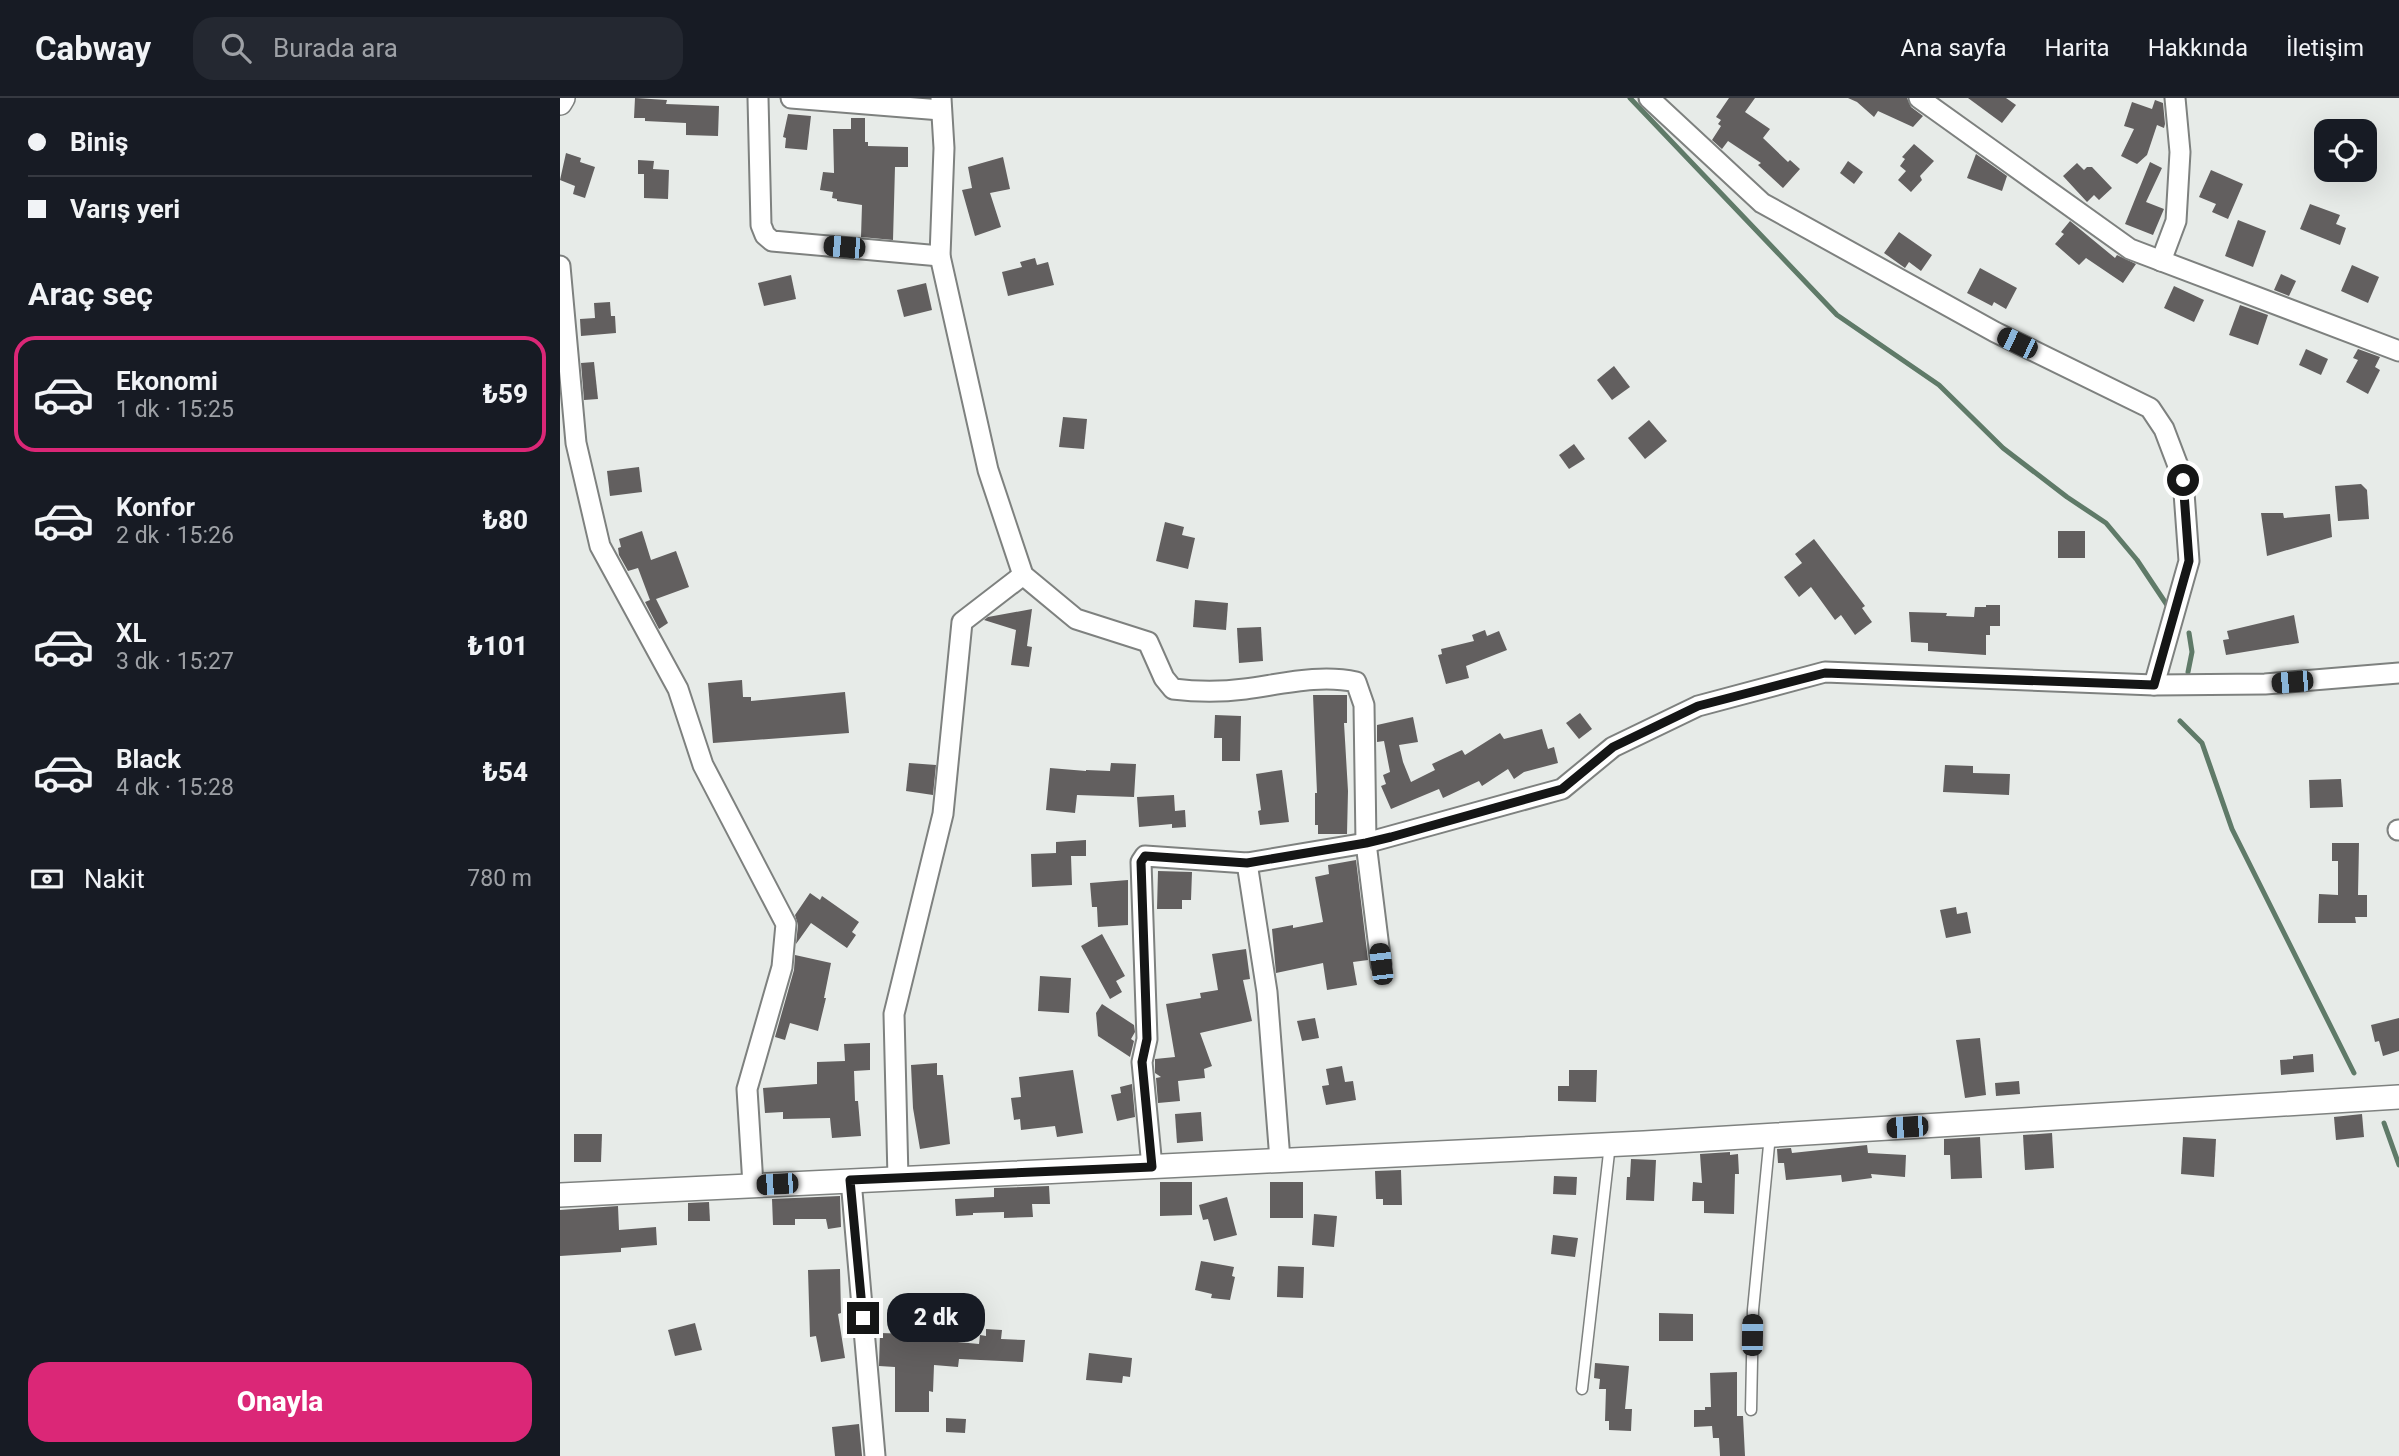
<!DOCTYPE html>
<html lang="tr">
<meta charset="utf-8">
<style>
:root{--surface:#171b24;--page:#242831;--text:#f1f3f6;--muted:#9ea1a6;--line:#363941;--accent:#db2777}
body{margin:0;font-family:Roboto,sans-serif;background:var(--page);color:var(--text);height:100vh;display:flex;flex-direction:column;font-size:26px;white-space:nowrap}
*{box-sizing:border-box;margin:0}
p{font-size:23px;color:var(--muted)}
.icon{flex:none;width:38px;height:38px;fill:none;stroke:currentColor;stroke-width:2;stroke-linecap:round;stroke-linejoin:round}
.map{position:relative;flex:1;overflow:hidden}
.side{display:flex;flex-direction:column;background:var(--surface);width:560px}
.side>*{flex:none}
.banner{display:grid;align-content:center;height:154px;padding:0 28px;background:var(--surface)}
.buttons{position:absolute;left:1754px;top:21px;display:grid;gap:14px}
.buttons a{display:grid;place-items:center;width:63px;height:63px;border-radius:14px;background:var(--surface);box-shadow:0 7px 28px #0002;font-size:35px}
.end{position:absolute;width:32px;height:32px;margin:-16px;border:9px solid #151616;background:#fff;box-shadow:0 0 0 4px #fff}
.from{border-radius:50%}
.bubble{position:absolute;height:49px;border-radius:21px;background:var(--surface);box-shadow:0 7px 28px #0002;font-size:23px;font-weight:800;line-height:49px;text-align:center}
.car{position:absolute;width:21px;height:42px;margin:-21px -10px;border-radius:9px;box-shadow:0 0 5px 2px #0007;background:linear-gradient(#222 24%,#8ab4d8 0 40%,#222 0 76%,#8ab4d8 0 86%,#222 0)}
.banner b{display:flex;align-items:center;gap:24px;height:66px;font-size:26px}
.banner b+b{border-top:2px solid var(--line)}
.banner i{width:18px;height:18px;background:var(--text)}
ul{padding:0;list-style:none}
li{display:flex;align-items:center;gap:21px;height:116px;margin:0 14px 10px;padding:0 14px;border:4px solid transparent;border-radius:21px}
li div{flex:1}
li b{display:block;font-size:26px}
li em{font-style:normal;font-weight:800}
li.on{border-color:var(--accent)}
li>.icon{width:63px;height:63px;stroke-width:1.5}
h2{padding:0 28px;font-size:32px;line-height:84px}
.pay{display:flex;align-items:center;gap:18px;height:77px;padding:0 28px;font-size:26px}
.pay p{margin-inline-start:auto}
.action{display:flex;gap:14px;margin-top:auto;padding:14px 28px}
.action a{flex:1;height:80px;border-radius:21px;background:var(--accent);color:#fff;font-size:28px;font-weight:800;line-height:80px;text-align:center}
header{display:flex;align-items:center;gap:42px;box-sizing:border-box;height:98px;padding:0 35px;background:var(--surface);border-bottom:2px solid var(--line)}
header strong{font-size:33px}
nav{display:flex;gap:38px;margin-inline-start:auto;font-size:24px}
.search{width:490px;height:63px;background:var(--page);display:flex;align-items:center;gap:18px;box-sizing:border-box;padding:0 24px;border-radius:21px;color:var(--muted);font-size:26px}
main{display:flex;flex:1;min-height:0}
.map>svg:first-child{display:block}
.lines{fill:none;stroke-linecap:round;stroke-linejoin:round}
.stream{stroke:#5f7a68;stroke-width:5}
.building{fill:#625f5f}
.service-casing{stroke:#7e817f;stroke-width:13}
.minor-casing{stroke:#7e817f;stroke-width:23}
.tertiary-casing{stroke:#7e817f;stroke-width:26}
.service{stroke:#fff;stroke-width:10}
.minor{stroke:#fff;stroke-width:19}
.tertiary{stroke:#fff;stroke-width:23}
.route{stroke:#151616;stroke-width:9}
</style>
<header>
<strong>Cabway</strong>
<div class="search"><svg class="icon" aria-label="search" viewBox="0 0 24 24"><circle cx="10" cy="10" r="6"/><path d="M15 15l6 6"/></svg>Burada ara</div>
<nav><a>Ana sayfa</a><a>Harita</a><a>Hakkında</a><a>İletişim</a></nav>
</header>
<main>
<section class="side">
<div class="banner">
<b><i class="from"></i>Biniş</b>
<b><i></i>Varış yeri</b>
</div>
<h2>Araç seç</h2>
<ul>
<li class="on"><svg class="icon" aria-label="car" viewBox="0 0 24 24"><path d="M5 17H2v-5l4-1 3-4h7l3 4 3 1v5h-3M9 17h6M6 11h13"/><circle cx="7" cy="17" r="2"/><circle cx="17" cy="17" r="2"/></svg><div><b>Ekonomi</b><p>1 dk · 15:25</p></div><em>₺59</em></li>
<li><svg class="icon" aria-label="car" viewBox="0 0 24 24"><path d="M5 17H2v-5l4-1 3-4h7l3 4 3 1v5h-3M9 17h6M6 11h13"/><circle cx="7" cy="17" r="2"/><circle cx="17" cy="17" r="2"/></svg><div><b>Konfor</b><p>2 dk · 15:26</p></div><em>₺80</em></li>
<li><svg class="icon" aria-label="car" viewBox="0 0 24 24"><path d="M5 17H2v-5l4-1 3-4h7l3 4 3 1v5h-3M9 17h6M6 11h13"/><circle cx="7" cy="17" r="2"/><circle cx="17" cy="17" r="2"/></svg><div><b>XL</b><p>3 dk · 15:27</p></div><em>₺101</em></li>
<li><svg class="icon" aria-label="car" viewBox="0 0 24 24"><path d="M5 17H2v-5l4-1 3-4h7l3 4 3 1v5h-3M9 17h6M6 11h13"/><circle cx="7" cy="17" r="2"/><circle cx="17" cy="17" r="2"/></svg><div><b>Black</b><p>4 dk · 15:28</p></div><em>₺54</em></li>
</ul>
<div class="pay"><svg class="icon" aria-label="cash" viewBox="0 0 24 24"><path d="M3 7h18v10H3z"/><circle cx="12" cy="12" r="2"/></svg>Nakit<p>780 m</p></div>
<div class="action"><a>Onayla</a></div>
</section>
<div class="map">
<svg width="1839" height="1358" viewBox="0 0 1839 1358">
<rect width="100%" height="100%" fill="#e7ebe8"/>
<g class="lines">
<g class="stream">
<path d="M1070,0l207,217 102,70 64,63 64,49 39,26 31,37 32,48"/>
<path d="M1628,574l4,-20 -3,-19"/>
<path d="M1620,623l22,22 30,86 122,244"/>
<path d="M1824,1025l15,42"/>
</g>
</g>
<g class="building">
<path d="M75,0l32,2 -1,4 53,2 -1,30 -32,-1v-12l-41,-2v-3h-11z"/>
<path d="M1169,0h26l-10,14 25,17 -7,9 25,24 2,-2 10,9 -17,19 -25,-23 3,-2 -33,-22 -6,8 -10,-9 9,-14 -3,-2 3,-4 -5,-3z"/>
<path d="M1288,0h59l4,9 12,9 -10,11 -35,-16 -4,6 -17,-15z"/>
<path d="M1408,0h38l10,7 -14,18z"/>
<path d="M1595,2l8,3 2,21 -1,4 -7,-3 -10,30 -10,9 -16,-8 13,-27 -10,-3 8,-24 20,7z"/>
<path d="M228,16l23,2 -4,34 -22,-2 1,-10 -3,-1z"/>
<path d="M291,20h14v24h3v4l40,1v20h-13l-2,73 -32,-3 1,-32 -25,-4v-2l-5,-1 1,-6 -13,-2 3,-18 11,1 -1,-44h18z"/>
<path d="M1354,46l20,17 -14,15 2,4 -11,12 -13,-12 8,-9 -6,-5 5,-7 -3,-2z"/>
<path d="M6,55l15,5 -1,4 15,5 -10,31 -12,-4 2,-8 -15,-6z"/>
<path d="M1416,56l31,22 -5,15 -35,-13z"/>
<path d="M443,59l7,32 -20,4 11,34 -26,9 -13,-46 10,-2 -4,-21z"/>
<path d="M78,62l16,1 -1,8 16,1 -1,29 -24,-1v-24h-6z"/>
<path d="M1288,63l15,11 -9,12 -14,-11z"/>
<path d="M1590,64l12,6 -16,34 18,7 -11,26 -28,-11z"/>
<path d="M1517,65l7,7 3,-3h5l20,21 -13,12 -5,-5 -7,7 -24,-26z"/>
<path d="M1651,72l32,14 -15,35 -16,-7 4,-8 -17,-7z"/>
<path d="M1750,106l30,11 -4,9 10,4 -6,17 -40,-16z"/>
<path d="M1678,122l28,11 -13,36 -28,-11z"/>
<path d="M1510,123l45,37 2,-3 19,9 -13,19 -37,-25 -7,7 -24,-21 9,-10 -3,-2z"/>
<path d="M1339,134l33,23 -11,16 -12,-9 -4,6 -21,-15z"/>
<path d="M475,160l2,7 11,-3 6,23 -46,11 -6,-24 20,-5 -2,-5z"/>
<path d="M1792,167l27,12 -11,26 -27,-12z"/>
<path d="M1420,170l37,20 -11,21 -12,-7 -2,4 -25,-13z"/>
<path d="M1721,176l15,7 -7,15 -15,-6z"/>
<path d="M231,177l5,24 -32,7 -6,-23z"/>
<path d="M366,185l6,27 -28,7 -7,-27z"/>
<path d="M1614,188l30,14 -10,22 -30,-14z"/>
<path d="M50,204l1,14h4l1,17 -35,3 -1,-17 15,-1 -1,-15z"/>
<path d="M1680,207l28,10 -10,30 -29,-10z"/>
<path d="M1746,251l22,10 -7,16 -22,-10z"/>
<path d="M1798,251l22,8 -5,10 5,3 -12,24 -22,-12 12,-22 -5,-2z"/>
<path d="M34,264l4,37 -14,1 -3,-37z"/>
<path d="M1054,268l16,21 -18,13 -15,-20z"/>
<path d="M503,319l24,2 -3,30 -25,-2z"/>
<path d="M1089,322l18,21 -22,18 -17,-21z"/>
<path d="M1014,346l11,15 -16,10 -10,-14z"/>
<path d="M79,369l3,25 -32,4 -3,-25z"/>
<path d="M1801,386l6,6 2,29 -31,2 -3,-35z"/>
<path d="M1701,415h22l1,5 46,-4 2,23 -65,19z"/>
<path d="M605,424l19,5 -2,8 13,3 -7,31 -32,-8z"/>
<path d="M82,433l9,29 25,-9 13,36 -33,12 12,24 -9,6 -14,-27 5,-2 -12,-32 -10,3 -9,-16 -1,-7 3,-1 -2,-8z"/>
<rect x="1498" y="433" width="27" height="27"/>
<path d="M1254,441l51,67 -3,2 10,14 -17,13 -14,-20 -6,5 -24,-33 -12,10 -15,-20 18,-14 -7,-9z"/>
<path d="M635,502l33,3 -2,27 -33,-3z"/>
<path d="M1426,507h14v21h-10v9h-4v20l-58,-4v-8l-17,-1 -2,-30 38,1 -1,3 28,1 1,-10h11z"/>
<path d="M472,511l-5,37 5,1 -3,20 -18,-2 5,-35 -32,-10 4,-3z"/>
<path d="M1734,517l5,28 -73,12 -3,-15 6,-1 -2,-8z"/>
<path d="M701,529l2,34 -24,2 -2,-35z"/>
<path d="M925,532l2,6 12,-5 8,19 -41,16 3,12 -23,6 -8,-29 4,-1 -1,-5 33,-8 -2,-6z"/>
<path d="M182,582l1,17h8v4l94,-9 4,41 -136,10 -5,-60z"/>
<path d="M753,597h34v28h-3l4,68 -1,43h-29v-9h-3v-32h2z"/>
<path d="M1020,615l12,16 -13,10 -13,-16z"/>
<path d="M655,617l26,1 -1,45h-18v-23h-8z"/>
<path d="M853,619l5,25 -19,3 4,17 8,20 24,-12 -3,-6 30,-14 3,5 35,-22 4,6 38,-10 6,20 6,-2 4,16 -34,9 -10,7 -6,-10 -26,17 -3,-5 -36,17 -4,-9 -48,20 -10,-23 5,-2 -3,-9 7,-3 -6,-31 -7,1v-17z"/>
<path d="M349,665l27,2 -3,30 -27,-4z"/>
<path d="M551,665l25,1 -2,33 -57,-2 -2,18 -29,-3 4,-42 36,3v-1l24,1z"/>
<path d="M1385,667l28,1v7l37,1 -1,21 -66,-3z"/>
<path d="M722,672l7,52 -29,3 -2,-14 3,-1 -5,-36z"/>
<path d="M1781,681l2,28 -33,1 -1,-28z"/>
<path d="M614,697l1,16 10,-1 1,17 -14,1v-4l-33,3 -2,-30z"/>
<path d="M526,742v16h-15l1,29 -40,2 -1,-33 25,-1v-11z"/>
<path d="M1772,745h27l-1,52h9v22h-12l1,6h-38l1,-29 19,1v-34h-6z"/>
<path d="M796,762l12,100 -15,2 4,23 -30,5 -4,-27 -47,10 -4,-44 21,-4v3l30,-6 -8,-45 14,-3 -1,-9z"/>
<path d="M598,773l34,1 -1,28h-9v9h-25z"/>
<path d="M568,782v45l-30,2 -1,-20h-5l-2,-24z"/>
<path d="M250,795l10,7 2,-4 37,26 -7,10 4,3 -9,13 -36,-25 -15,21 2,-19 -3,-10z"/>
<path d="M1396,809l1,7 10,-2 4,21 -25,5 -6,-28z"/>
<path d="M542,836l23,42 -9,5 6,11 -12,7 -29,-53z"/>
<path d="M686,851l4,30 -7,1 9,41 -52,12 12,33 -8,3 1,9 -27,3 2,20 -22,2 -2,-25 5,-1 -6,-4v-14l20,-2 -9,-53 35,-6 -1,-5 18,-3 -6,-36z"/>
<path d="M235,857l36,8 -7,35h2l-8,33 -28,-8 -5,17 -10,-3 19,-67z"/>
<path d="M480,878l31,2 -2,35 -31,-2z"/>
<path d="M542,906l32,21 1,7 -4,7 3,2 -4,16 -32,-21 -2,-23z"/>
<path d="M755,920l4,20 -17,3 -5,-20z"/>
<path d="M1839,920v33l-16,5 -4,-15 -4,1 -4,-17z"/>
<path d="M1420,940l6,57 -21,3 -9,-58z"/>
<path d="M310,945v27l-16,1 1,30h3l3,35 -29,2 -2,-20 -47,1v-7l-18,1 -2,-25 54,-4v-22l28,-1 -1,-17z"/>
<path d="M1753,956l1,18 -33,3 -1,-15 13,-1v-3z"/>
<path d="M377,965v12h6l7,69 -30,5 -7,-41 -2,-43z"/>
<path d="M782,968l3,16 8,-1 3,19 -30,5 -4,-19 7,-1 -3,-16z"/>
<path d="M513,972l10,63 -26,4 -2,-11 -34,4 -1,-11 -6,1 -3,-22 10,-1 -2,-20z"/>
<path d="M1009,972h28l-1,32 -38,-1v-15h11z"/>
<path d="M1459,983l1,13 -24,2 -1,-13z"/>
<path d="M572,986l3,33 -18,4 -6,-26 10,-2 -1,-6z"/>
<path d="M641,1014l2,29 -26,2 -2,-29z"/>
<path d="M1802,1016l2,23 -28,3 -2,-23z"/>
<path d="M1492,1035l2,35 -29,2 -2,-35z"/>
<path d="M14,1036h28l-1,28h-27z"/>
<path d="M1420,1039l2,41 -31,1 -1,-24h-6v-16z"/>
<path d="M1623,1039l33,2 -2,38 -33,-3z"/>
<path d="M1307,1047l1,8 38,2 -1,22 -34,-3 1,4 -30,4 -1,-7 -55,5 -2,-17h-6l-1,-14 14,-1 1,5z"/>
<path d="M1170,1054v3l8,-1 1,20h-4l-1,40 -30,-1v-12h-12l1,-19 9,1 -2,-29z"/>
<path d="M1071,1061l25,1 -2,41 -28,-1 1,-23h3z"/>
<path d="M841,1072l1,35h-19v-6h-7l-1,-28z"/>
<path d="M994,1078l23,1 -1,18 -23,-1z"/>
<path d="M600,1084h32v33l-32,1z"/>
<rect x="710" y="1084" width="33" height="36"/>
<path d="M489,1088l1,18h-18l1,13 -29,1v-6l-31,1v2l-17,1 -1,-17 39,-2v-9z"/>
<path d="M280,1098l1,31 -13,2 -2,-10h-31v6h-22l-1,-26z"/>
<path d="M667,1099l10,38 -23,6 -6,-22 -5,1 -4,-15z"/>
<path d="M149,1104l1,19h-22v-18z"/>
<path d="M58,1108l1,24 37,-3 1,18 -36,3v4l-61,4v-46z"/>
<path d="M754,1116l23,2 -3,31 -22,-2z"/>
<path d="M993,1137l25,3 -3,19 -24,-3z"/>
<path d="M641,1163l33,6 -2,9 3,1 -5,23 -19,-2 1,-4 -17,-4z"/>
<path d="M718,1168l26,1 -1,31 -26,-1z"/>
<path d="M280,1171l1,44 -3,1 7,44 -24,4 -5,-26 -6,1 -2,-67z"/>
<path d="M1099,1215l34,1v27h-34z"/>
<path d="M135,1225l7,27 -27,6 -7,-26z"/>
<path d="M426,1231l16,1 -1,9 24,1 -2,22 -64,-3 -1,8 -24,-2 -1,27 -4,-1v21h-34v-45l-16,-1 1,-33 67,2v6l32,3 1,-9 6,1z"/>
<path d="M529,1255l43,5 -2,19 -7,-1 -1,7 -36,-3z"/>
<path d="M1035,1265l34,3 -4,43h7l-1,22 -22,-1v-9h-4l1,-32h-7l1,-10 -6,-1z"/>
<path d="M1177,1274v44h6l2,40h-25l-1,-18h-6l-1,-12 -18,1v-17h11v-3h6l-1,-34z"/>
<path d="M386,1320l20,1 -1,14 -19,-1z"/>
<path d="M299,1326l3,32h-27l-3,-29z"/>
</g>
<g class="lines">
<defs>
<g id="service">
<path d="M1022,1291l28,-245"/>
<path d="M1191,1312l2,-100 17,-175"/>
</g>
<g id="minor">
<path d="M198,0l3,127 4,10 7,6 168,15"/>
<path d="M231,0l150,12"/>
<path d="M381,0l3,50 -4,108 48,214 35,105 53,44 72,23 16,36 9,11c24,3 49,3 72,0 37,-5 75,-15 111,-7l8,23 2,138 15,121"/>
<path d="M1089,0l113,105 233,129 155,76 14,21 19,50 6,82 -35,124"/>
<path d="M1359,0l211,151 269,102"/>
<path d="M1601,163l15,-40 4,-69 -5,-54"/>
<path d="M0,168l16,177 24,103 78,143 25,76 83,159 -4,43 -35,122 6,96"/>
<path d="M1838,732h1"/>
<path d="M687,765l20,129 13,168"/>
<path d="M592,1069l-10,-105 5,-23 -6,-177 4,-6 102,7 119,-20 196,-54 51,-42 85,-41 127,-34 329,13 111,-1 134,-11"/>
<path d="M338,1080l-4,-164 49,-200 19,-192 61,-47"/>
<path d="M291,1082l24,276"/>
</g>
<g id="tertiary">
<path d="M0,5l3,-5"/>
<path d="M0,1097l1084,-52 755,-46"/>
</g>
</defs>
<use href="#service" class="service-casing"/>
<use href="#minor" class="minor-casing"/>
<use href="#tertiary" class="tertiary-casing"/>
<use href="#service" class="service"/>
<use href="#minor" class="minor"/>
<use href="#tertiary" class="tertiary"/>
</g>
<g class="lines">
<path class="route" d="M303,1220l-13,-138 302,-13 -10,-105 5,-23 -6,-177 4,-6 102,7 119,-20 25,-6 171,-48 51,-42 85,-41 127,-33 329,12 35,-124 -6,-81"/>
</g>
</svg>
<div class="buttons">
<a><svg class="icon" aria-label="locate" viewBox="0 0 24 24"><circle cx="12" cy="12" r="6"/><path d="M12 2v4M12 18v4M2 12h4M18 12h4"/></svg></a>
</div>
<i class="end from" style="left:1623px;top:382px"></i>
<i class="end" style="left:303px;top:1220px"></i>
<div class="bubble" style="left:327px;top:1195px;width:98px">2 dk</div>
<i class="car" style="left:284px;top:149px;rotate:275deg"></i>
<i class="car" style="left:1457px;top:245px;rotate:296deg"></i>
<i class="car" style="left:1732px;top:584px;rotate:265deg"></i>
<i class="car" style="left:821px;top:866px;rotate:353deg"></i>
<i class="car" style="left:1347px;top:1029px;rotate:266deg"></i>
<i class="car" style="left:217px;top:1086px;rotate:267deg"></i>
<i class="car" style="left:1192px;top:1237px;rotate:1deg"></i>
</div>
</main>
